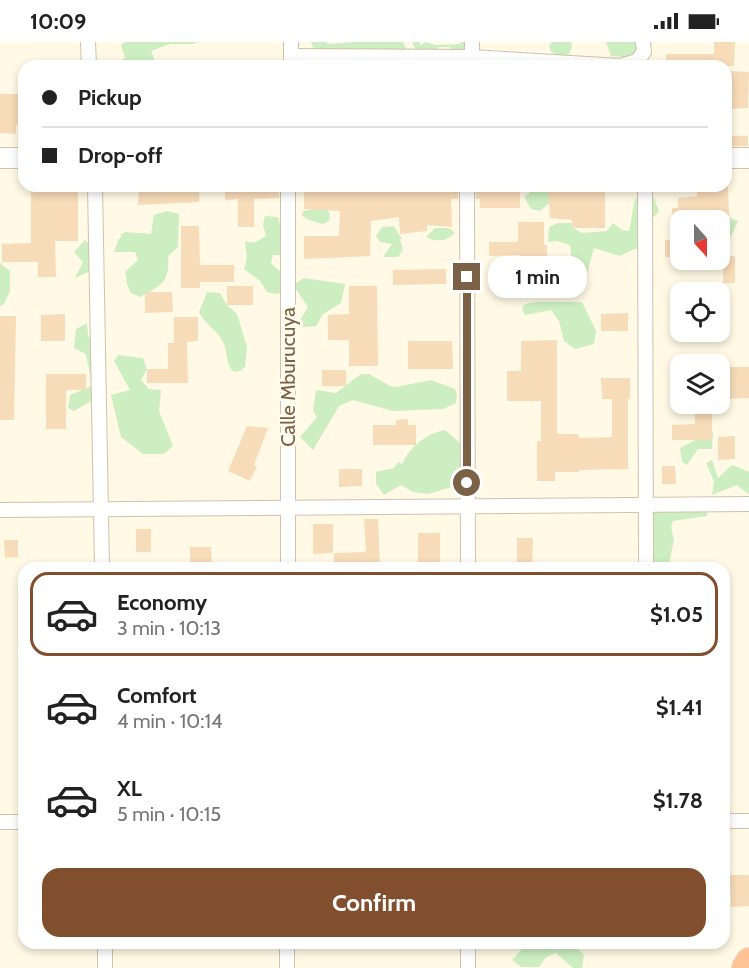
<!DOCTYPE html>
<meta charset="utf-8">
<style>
:root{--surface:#fff;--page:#f6f6f6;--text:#222;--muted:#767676;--line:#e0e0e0;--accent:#814e2e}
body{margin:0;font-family:Cabin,sans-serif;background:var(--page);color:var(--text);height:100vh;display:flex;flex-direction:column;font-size:22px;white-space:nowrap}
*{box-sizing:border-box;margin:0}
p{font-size:20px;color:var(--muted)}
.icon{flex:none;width:33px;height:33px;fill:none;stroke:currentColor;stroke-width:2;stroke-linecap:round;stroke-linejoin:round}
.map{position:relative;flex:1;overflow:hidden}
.panel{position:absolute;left:18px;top:520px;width:712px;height:387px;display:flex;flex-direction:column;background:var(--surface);border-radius:18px;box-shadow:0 3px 9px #0003}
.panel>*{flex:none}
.top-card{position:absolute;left:18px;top:18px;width:714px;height:132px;border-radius:18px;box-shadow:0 3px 9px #0003;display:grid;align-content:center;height:132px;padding:0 24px;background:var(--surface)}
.needle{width:39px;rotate:159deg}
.tools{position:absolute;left:670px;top:168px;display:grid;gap:12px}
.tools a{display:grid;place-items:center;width:60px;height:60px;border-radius:12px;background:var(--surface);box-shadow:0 3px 9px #0003;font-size:30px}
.end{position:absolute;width:27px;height:27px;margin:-14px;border:8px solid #7b6247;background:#fff;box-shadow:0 0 0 3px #fff}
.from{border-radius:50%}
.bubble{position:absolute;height:42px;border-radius:18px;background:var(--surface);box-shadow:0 3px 9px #0003;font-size:20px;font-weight:700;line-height:42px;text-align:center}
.top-card b{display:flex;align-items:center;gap:21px;height:57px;font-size:22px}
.top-card b+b{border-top:2px solid var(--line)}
.top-card i{width:15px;height:15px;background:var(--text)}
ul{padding:10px 0 0;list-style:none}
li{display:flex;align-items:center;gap:18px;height:84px;margin:0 12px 9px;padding:0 12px;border:3px solid transparent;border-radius:18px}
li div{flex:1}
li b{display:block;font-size:22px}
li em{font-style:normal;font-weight:700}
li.active{border-color:var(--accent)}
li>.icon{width:54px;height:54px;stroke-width:1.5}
.cta{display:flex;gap:12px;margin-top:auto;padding:12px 24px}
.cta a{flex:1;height:69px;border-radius:18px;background:var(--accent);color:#fff;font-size:24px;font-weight:700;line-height:69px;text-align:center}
.status{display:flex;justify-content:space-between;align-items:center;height:42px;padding:0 30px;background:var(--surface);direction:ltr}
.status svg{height:16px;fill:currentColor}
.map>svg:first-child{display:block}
.green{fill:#cceec1}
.building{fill:#f7dcb9}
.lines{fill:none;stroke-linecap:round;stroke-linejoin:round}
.street-casing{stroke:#d2c2a9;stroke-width:16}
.secondary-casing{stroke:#d5c3a6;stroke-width:22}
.highway-casing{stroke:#e2dcd7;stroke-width:28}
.street{stroke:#fff;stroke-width:14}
.secondary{stroke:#fff;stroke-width:20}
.highway{stroke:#ffc295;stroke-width:26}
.route{stroke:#7b6247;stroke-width:8}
.labels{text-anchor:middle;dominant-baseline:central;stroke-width:6;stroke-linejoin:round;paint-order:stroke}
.street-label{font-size:20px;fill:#7b6247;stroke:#fffbed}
</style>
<div class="status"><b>10:09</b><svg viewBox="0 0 49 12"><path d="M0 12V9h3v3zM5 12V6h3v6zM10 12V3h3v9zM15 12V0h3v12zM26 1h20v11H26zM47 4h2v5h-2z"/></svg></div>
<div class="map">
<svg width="749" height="926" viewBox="0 0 749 926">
<rect width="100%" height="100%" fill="#fff9e5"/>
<g class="green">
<path d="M125,0h73l-6,2h-22l-19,7 6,15h-45l13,-8 -4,-13z"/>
<path d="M311,0h15l2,2 26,-2h49l4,9 -92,1z"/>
<path d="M412,0h8v3l6,-3 10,3 25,-1v-2h8v4l-10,7 -8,-2 -1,-4h-11l-3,5 -19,1z"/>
<path d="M552,0h19l1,5 -3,7 -10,4 -1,-3 -7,-3 -2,-6z"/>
<path d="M606,0h32l1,8c-11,10 -15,7 -28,6z"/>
<path d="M544,146l10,11 -14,12 -9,-2 -7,-12 10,-8z"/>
<path d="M654,156l5,13 -8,9 1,30 -17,-1 -15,7 -26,-8 -7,26 -14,-5 -3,-24 -14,-4 -8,1 1,-15 9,-4h14l1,5 9,5 25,-2 6,-8 9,7 7,1c3,-11 3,-21 6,-32z"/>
<path d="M314,167l13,1 3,4 -1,7 -6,3 -14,-4 -7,-4 1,-5z"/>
<path d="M167,169l12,3 -1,33 -10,9c2,26 -6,29 -28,41l-9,-4 -4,-9 -2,-12 13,-12 -3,-8h-21l4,-12 4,-4 -2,-1 5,-3 26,2 3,-19z"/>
<path d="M265,174l13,1 4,15 1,23h-10l-2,8 6,6 13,8 -5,15 -10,2 -8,-2 -7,-11 -16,-12 3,-11 -2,-17 9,2 12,-7 -3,-11z"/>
<path d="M724,174l14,5 -8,17 -7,-1 -3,-4v-13h-19z"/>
<path d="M394,184l8,13h-2l3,11 -5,7h-15l9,-13 -12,-2 -4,-6 6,-9z"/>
<path d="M435,186h14l6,5c-9,9 -19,9 -29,4z"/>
<path d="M85,198l13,14 1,13 -24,11 8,-16 -9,-10z"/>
<path d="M0,221l10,8v20l-6,13 -4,2z"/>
<path d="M304,236l41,6 -4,19 -18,11 -7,12 -21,2 13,-21 -15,-22z"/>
<path d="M207,250l13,1 7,12 10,9 10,33 -2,20 -5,4 -6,1c-9,-8 -6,-18 -10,-28 -5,-13 -20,-20 -25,-32z"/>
<path d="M537,260h45l14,29 -2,13 -19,5 -11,-8 -5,-20 -8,-11 -26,5 -3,-6 3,-5z"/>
<path d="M87,281l1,13 13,13 -10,52 -17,10 -6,-3 2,-13 22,-9 -6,-32 -12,-6 2,-19z"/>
<path d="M118,313l25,3 4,11 -6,11 8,9 12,1 -2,21 14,35 -9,8h-21l-22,-17 -10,-42 19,-5 -16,-29z"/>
<path d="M361,332h8l21,12 6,1 35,-7 24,9 2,7 -1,7 -13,6 -50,2 -40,-11 -14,6 -26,44 -13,-13 17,-20 -4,-6 3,-21 20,3z"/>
<path d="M445,388l15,13 4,33 -9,10 -27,8 -15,-2 -12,-7 -17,10 -8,-11v-12l18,-4 4,-6 4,2c8,-18 24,-30 43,-34z"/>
<path d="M713,389l-1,18h-14l-11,16 -5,-3 -2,-14z"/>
<path d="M712,418l6,18 14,-13 17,7v21l-1,1 -11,-9 -25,10 2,-14 -8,-18z"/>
<path d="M655,464l52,4v6l-34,5 -2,6 3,13 -6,28h-17l-7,-55z"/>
<path d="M523,902h46l6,2 9,9 -2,13h-9l-17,-15 -10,4 -7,10h-18l-9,-7 12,-13z"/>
</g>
<g class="building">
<path d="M714,0h21l-1,24h-68v-12h48z"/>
<path d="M726,29l23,1 -1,36 -18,1v-19h-4z"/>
<path d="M0,52h24v31h-8v9l-16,-1z"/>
<rect x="726" y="94" width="22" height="10"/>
<path d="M31,144h47v55h-23l1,36h-18v-15h-36v-18l29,-1z"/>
<path d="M139,144h61l-1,16 -61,3z"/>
<path d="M225,144h54v12l-25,1v28h-16v-28l-13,1z"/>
<path d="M304,144h154v13h-7l1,28 -25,-2v6l-27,3 -1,-17 -28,4 -1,35 -66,3v-23h35l1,-25 -36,-2z"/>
<path d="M476,144h44v22h-40v-9h-4z"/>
<path d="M548,144h57v42h-32l-1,-8 -22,-2z"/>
<path d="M697,144h31l1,30h-31v4h-26v-12h6v-10l19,-2z"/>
<path d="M518,180h26v23h3v40h-27v-30l-31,1v-14h29z"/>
<path d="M181,184h18l1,39h34v17h-34v6h-19z"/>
<rect x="665" y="198" width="16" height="17"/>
<rect x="723" y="214" width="12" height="27"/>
<path d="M446,227v15l-53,1v-15z"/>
<rect x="227" y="244" width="26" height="19"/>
<path d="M349,244h28l1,80h-29v-26h-21v-25l21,-1z"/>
<path d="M145,250h27l1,20 -28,1z"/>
<path d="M628,271v18h-27v-17z"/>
<path d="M65,272v27h-24v-26z"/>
<path d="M0,274h16l-2,104h-14z"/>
<path d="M174,275h24v24l-11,1 1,41h-41v-14h21v-26h6z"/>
<path d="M557,298v94h21l1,4 33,-1v-38h-10l-1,-21h29v21h-2v70l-49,1v2h-24v9h-18v-40h4v-40h-34v-30h14v-30z"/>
<path d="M408,299h44l1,28h-45z"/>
<path d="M720,325h29v31l-29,1z"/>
<rect x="322" y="328" width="24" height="16"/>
<path d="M46,332h40v16h-20v39h-20z"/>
<path d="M695,362h17v36h-40v-15l23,-1z"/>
<path d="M408,377v6h8v20h-43v-20h23v-5z"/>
<path d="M247,384l21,2 -14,37 3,1 -7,15 -22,-10z"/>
<path d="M735,394v23l-17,1v-23z"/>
<path d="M662,424h13l1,18h-14z"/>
<path d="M339,427h23v17l-23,1z"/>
<path d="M364,477h14l2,49h-46v-15l32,-1z"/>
<path d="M313,482h20v29l-20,1z"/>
<rect x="136" y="487" width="15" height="23"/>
<rect x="418" y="491" width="22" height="35"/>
<path d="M517,496h16l-1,26h-15z"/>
<path d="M4,498h14v17l-13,1z"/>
<path d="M190,505h21l1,21h-22z"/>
<path d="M730,833h19v31l-18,1z"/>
</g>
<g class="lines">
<defs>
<g id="street">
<path d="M88,0l1,24"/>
<path d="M472,0v15"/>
<path d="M291,14l181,1 149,9 16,-5 7,-9 -1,-10"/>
<path d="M291,24v-24"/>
<path d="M95,144l7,382"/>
<path d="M467,144l1,382"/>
<path d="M645,144l1,382"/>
<path d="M0,468l749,-6"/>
<path d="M288,526v-382"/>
<path d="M724,779h25"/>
<path d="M0,780h24"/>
<path d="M105,902v24"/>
<path d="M468,902v24"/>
<path d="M287,926v-24"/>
</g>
<g id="secondary">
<path d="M0,116h24"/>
<path d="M726,116h23"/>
</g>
<path id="highway" d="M745,926l4,-7"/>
</defs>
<use href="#street" class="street-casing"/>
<use href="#secondary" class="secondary-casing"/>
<use href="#highway" class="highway-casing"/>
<use href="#street" class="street"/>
<use href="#secondary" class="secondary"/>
<use href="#highway" class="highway"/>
</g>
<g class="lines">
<path class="route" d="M467,235v206"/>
</g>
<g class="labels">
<g class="street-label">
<text transform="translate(288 335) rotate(-90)">Calle Mburucuya</text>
</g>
</g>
</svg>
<div class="tools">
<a><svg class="needle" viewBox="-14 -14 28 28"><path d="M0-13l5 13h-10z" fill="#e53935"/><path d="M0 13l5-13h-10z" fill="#767676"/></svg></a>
<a><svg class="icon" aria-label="locate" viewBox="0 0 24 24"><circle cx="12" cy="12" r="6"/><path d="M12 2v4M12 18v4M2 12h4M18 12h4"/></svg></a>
<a><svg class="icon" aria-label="layers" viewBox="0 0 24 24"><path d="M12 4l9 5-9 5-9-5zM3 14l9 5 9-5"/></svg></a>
</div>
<i class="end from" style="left:467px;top:441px"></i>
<i class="end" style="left:467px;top:235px"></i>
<div class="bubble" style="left:488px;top:214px;width:99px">1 min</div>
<div class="top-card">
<b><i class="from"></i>Pickup</b>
<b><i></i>Drop-off</b>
</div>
<section class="panel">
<ul>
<li class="active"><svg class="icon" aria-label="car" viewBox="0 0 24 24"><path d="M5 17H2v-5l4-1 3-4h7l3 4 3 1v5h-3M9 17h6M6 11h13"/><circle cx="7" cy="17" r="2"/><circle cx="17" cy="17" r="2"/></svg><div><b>Economy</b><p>3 min · 10:13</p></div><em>$1.05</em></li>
<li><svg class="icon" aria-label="car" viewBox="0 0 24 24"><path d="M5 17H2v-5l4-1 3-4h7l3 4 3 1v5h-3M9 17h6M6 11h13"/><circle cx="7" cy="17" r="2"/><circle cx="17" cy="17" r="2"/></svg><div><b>Comfort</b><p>4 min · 10:14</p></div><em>$1.41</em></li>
<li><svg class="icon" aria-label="car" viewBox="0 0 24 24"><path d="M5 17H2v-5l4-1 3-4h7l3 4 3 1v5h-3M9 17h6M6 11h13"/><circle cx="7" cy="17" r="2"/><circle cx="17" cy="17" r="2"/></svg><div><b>XL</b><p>5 min · 10:15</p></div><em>$1.78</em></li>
</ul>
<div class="cta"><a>Confirm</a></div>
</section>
</div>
